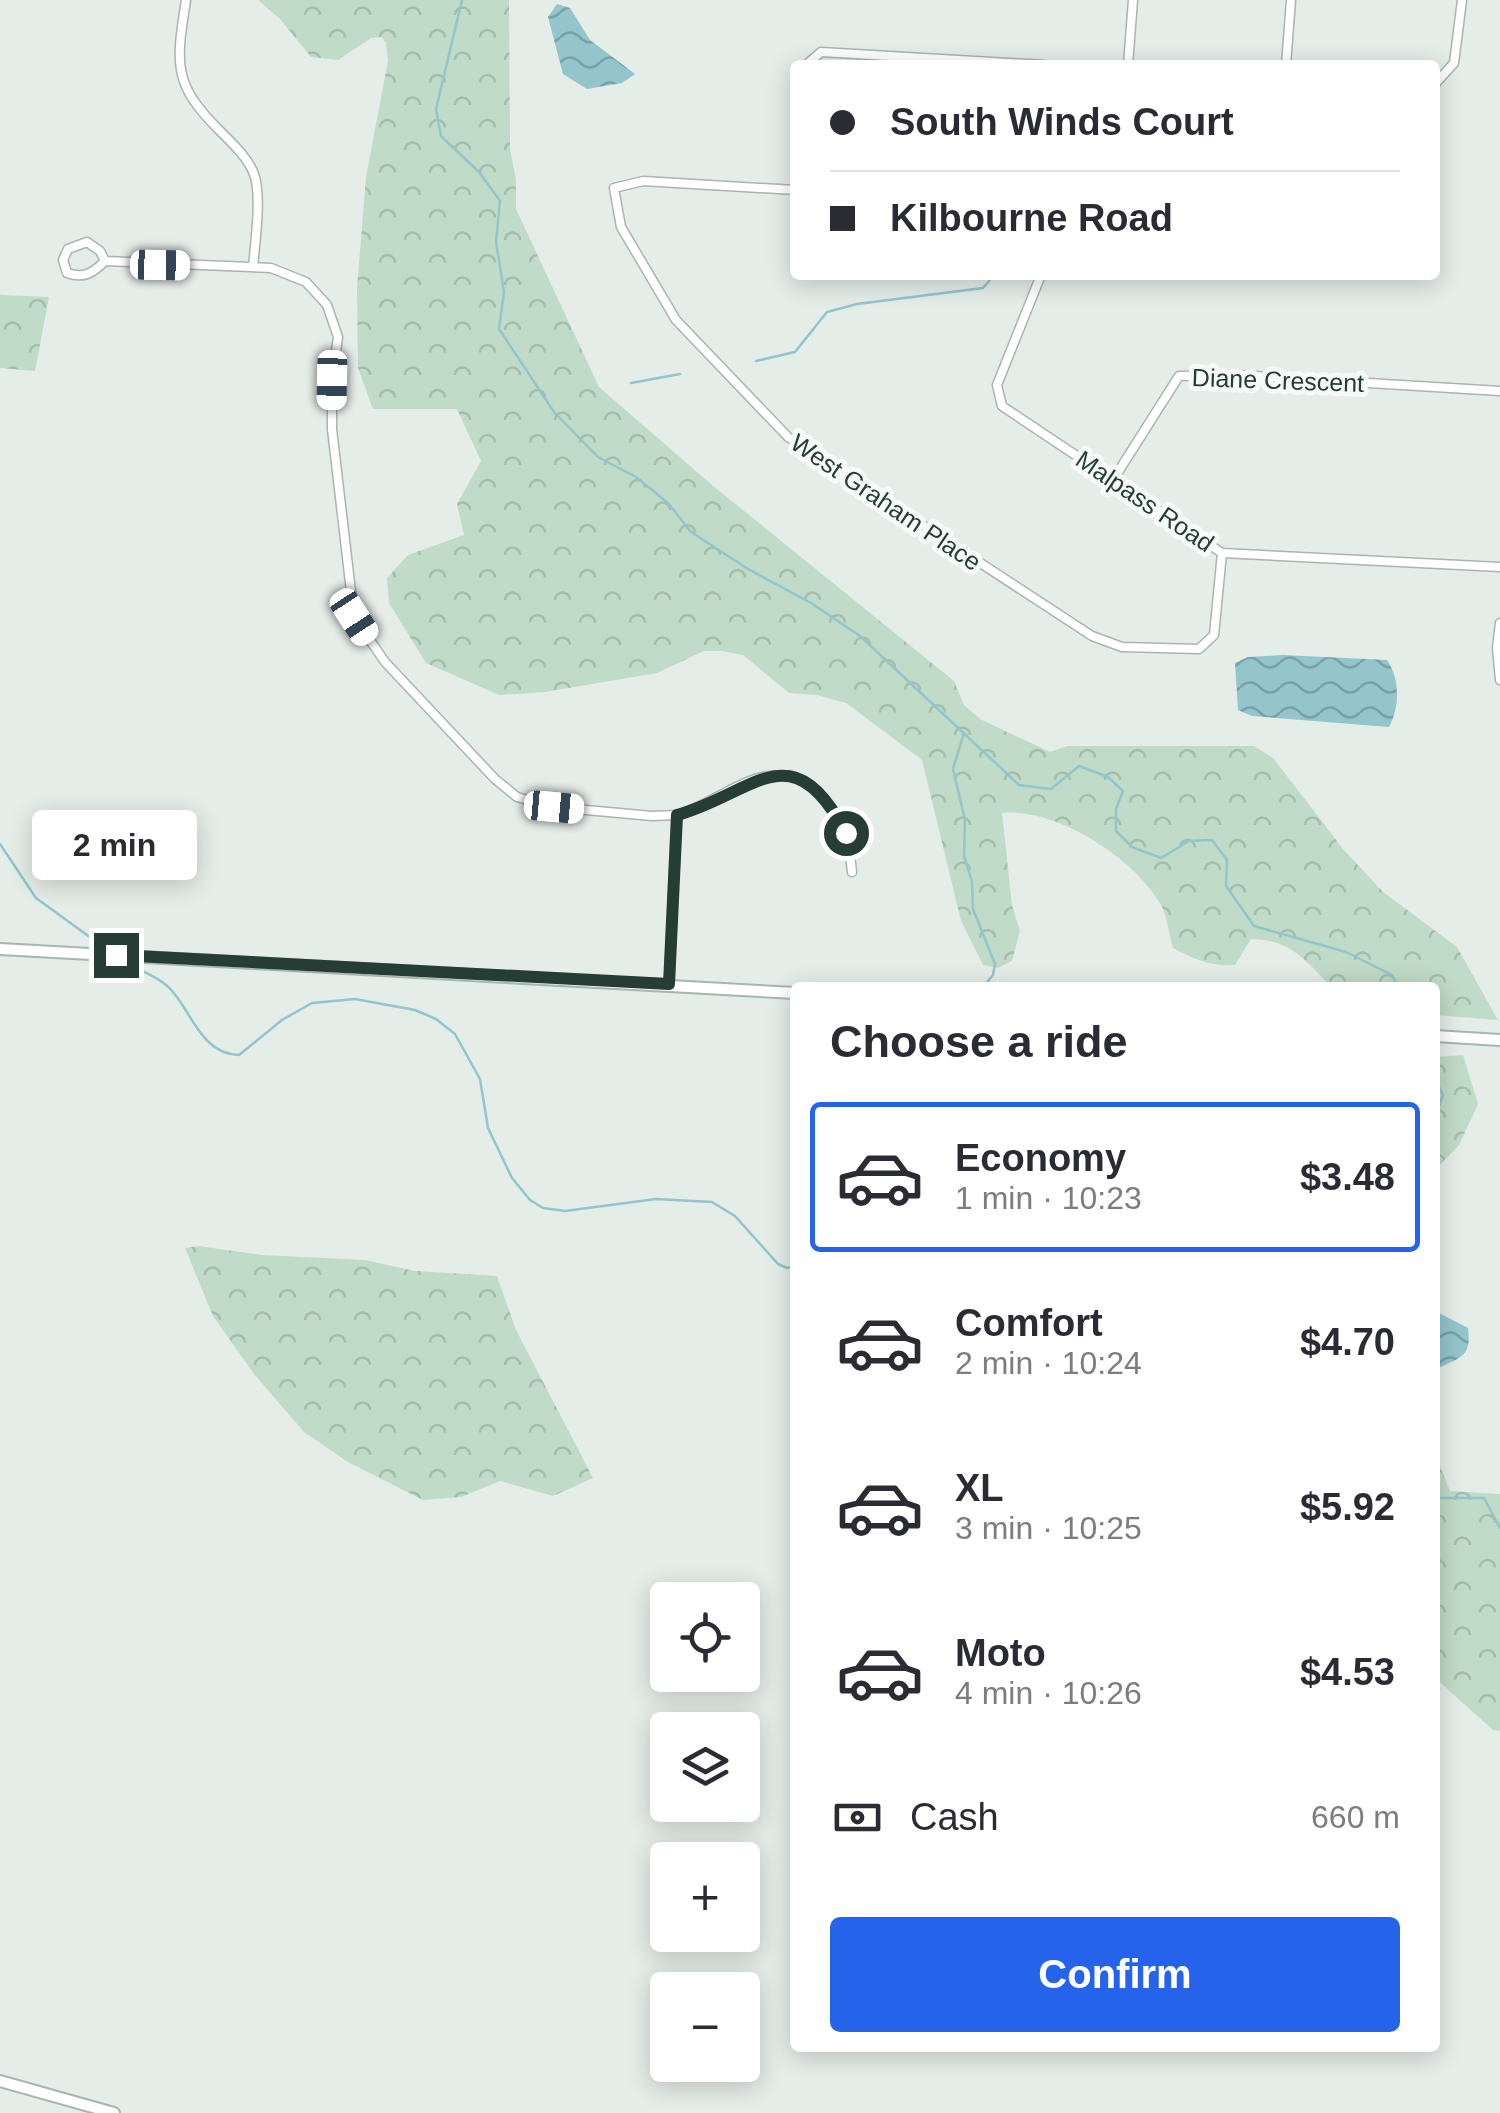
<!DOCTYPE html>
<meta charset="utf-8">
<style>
:root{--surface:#fff;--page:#f2f2f3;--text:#2b2b33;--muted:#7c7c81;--line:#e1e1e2;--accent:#2563eb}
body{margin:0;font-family:Helvetica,sans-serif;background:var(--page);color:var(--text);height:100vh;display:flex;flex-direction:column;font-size:38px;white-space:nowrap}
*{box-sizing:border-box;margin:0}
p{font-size:32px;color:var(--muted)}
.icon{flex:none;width:55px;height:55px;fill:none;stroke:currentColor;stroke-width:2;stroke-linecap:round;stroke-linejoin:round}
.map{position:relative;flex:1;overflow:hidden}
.panel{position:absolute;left:790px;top:982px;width:650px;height:1070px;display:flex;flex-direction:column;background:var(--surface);border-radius:10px;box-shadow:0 5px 25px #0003}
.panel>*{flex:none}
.hud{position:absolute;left:790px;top:60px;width:650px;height:220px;border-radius:10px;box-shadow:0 5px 25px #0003;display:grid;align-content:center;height:220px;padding:0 40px;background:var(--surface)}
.tools{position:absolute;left:650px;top:1582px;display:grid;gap:20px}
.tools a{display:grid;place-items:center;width:110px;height:110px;border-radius:10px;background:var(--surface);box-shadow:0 5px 25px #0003;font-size:50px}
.end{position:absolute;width:45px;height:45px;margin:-22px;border:12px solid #263d36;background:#fff;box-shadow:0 0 0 5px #fff}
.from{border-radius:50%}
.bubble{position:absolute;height:70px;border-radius:10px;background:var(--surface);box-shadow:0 5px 25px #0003;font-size:32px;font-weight:800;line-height:70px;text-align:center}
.car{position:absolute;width:30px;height:60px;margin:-30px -15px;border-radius:12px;box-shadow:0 0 8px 2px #0007;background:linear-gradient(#fff 24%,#345 0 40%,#fff 0 76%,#345 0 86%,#fff 0)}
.hud b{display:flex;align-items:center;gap:35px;height:95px;font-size:38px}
.hud b+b{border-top:2px solid var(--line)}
.hud i{width:25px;height:25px;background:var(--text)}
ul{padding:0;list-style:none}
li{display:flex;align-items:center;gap:30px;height:150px;margin:0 20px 15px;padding:0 20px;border:5px solid transparent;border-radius:10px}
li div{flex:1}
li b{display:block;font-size:38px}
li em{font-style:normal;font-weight:800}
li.on{border-color:var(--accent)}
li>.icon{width:90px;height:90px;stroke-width:1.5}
h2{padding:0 40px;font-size:45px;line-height:120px}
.pay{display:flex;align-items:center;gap:25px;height:110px;padding:0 40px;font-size:38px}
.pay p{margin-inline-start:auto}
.primary-button{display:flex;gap:20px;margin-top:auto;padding:20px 40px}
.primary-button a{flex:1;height:115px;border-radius:10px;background:var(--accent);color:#fff;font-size:40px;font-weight:800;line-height:115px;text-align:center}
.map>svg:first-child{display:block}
.forest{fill:url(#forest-crowns)}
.water{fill:url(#water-waves)}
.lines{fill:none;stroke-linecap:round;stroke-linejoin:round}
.stream{stroke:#93c5cb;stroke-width:2.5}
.street-casing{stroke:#a8b5b0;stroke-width:11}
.secondary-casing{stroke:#a4b7b0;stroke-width:14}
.street{stroke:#fff;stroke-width:8}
.secondary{stroke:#fff;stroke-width:10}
.route{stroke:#263d36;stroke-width:12}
.labels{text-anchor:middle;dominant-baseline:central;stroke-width:10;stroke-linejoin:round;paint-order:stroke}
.street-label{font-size:25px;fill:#263d36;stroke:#f5f9f7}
</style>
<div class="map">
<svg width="1500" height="2113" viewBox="0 0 1500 2113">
<defs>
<pattern id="forest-crowns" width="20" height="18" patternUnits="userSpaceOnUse" patternTransform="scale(2.5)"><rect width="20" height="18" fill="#c0dbc7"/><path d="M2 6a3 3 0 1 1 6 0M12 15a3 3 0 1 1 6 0" fill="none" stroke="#a5bdac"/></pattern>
<pattern id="water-waves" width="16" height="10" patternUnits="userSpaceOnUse" patternTransform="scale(2.5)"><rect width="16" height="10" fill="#93c5cb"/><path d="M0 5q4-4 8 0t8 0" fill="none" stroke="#78a1a6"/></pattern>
</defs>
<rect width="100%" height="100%" fill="#e5ede9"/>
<g class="forest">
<path d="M258,0h251l1,149 6,31v29l83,178 113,98 242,196 10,24 16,14 70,33 17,-6h187l19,12 71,92 39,42 74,55 41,73 -63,-5v-27l-104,-1c-24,-26 -42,-48 -80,-48l-16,26c-23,2 -42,-6 -62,-17 -4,-14 -6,-33 -13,-45 -27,-46 -105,-96 -158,-90l10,92 8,26 -8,30 -14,7 -15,-3 -22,-44 -39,-161 -76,-57 -29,-8 -28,-2 -46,-38 -21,-4h-18l-47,22 -112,19 -46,3 -73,-32 -37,-60 -2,-25 21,-23 56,-20 -7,-31 24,-43 -24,-52h-84l-15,-41 -1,-80 9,-111 22,-116 -2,-18 -4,-6 -11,1 -33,22 -27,-3 -31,-38z"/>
<path d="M0,295l49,2 -14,74 -35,-3z"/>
<path d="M1463,1055l15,49 -19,41 -24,25v-113z"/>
<path d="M199,1246l63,9 103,5 50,11 82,5 19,54 77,148 -40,18 -53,-15 -39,16 -38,3 -75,-38 -44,-30 -50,-58 -41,-58 -28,-68z"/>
<path d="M1435,1454l15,37 50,3v237l-7,-1 -58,-52z"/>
</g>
<g class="water">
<path d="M557,4l13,4 20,32 45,34 -13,9 -35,6 -24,-15 -15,-57z"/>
<path d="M1283,655l104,5c13,19 13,47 2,67l-137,-11 -14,-6 -3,-47 13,-6z"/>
<path d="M1435,1311l33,17c4,31 -9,29 -33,42z"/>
</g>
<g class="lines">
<g class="stream">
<path d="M462,0l-26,109 5,27 38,36 21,29 -4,41 8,50 -5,37 55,83 44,45 38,20 32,26 23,29 57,37 63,34 49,33 159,149 32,4 28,-23 29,11 15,14 -7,18v22l16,16 29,11 28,-17 23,-1 15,20 -1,26 28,40 92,26 46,23 7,13"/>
<path d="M756,361l39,-9 32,-40 30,-8 126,-16 11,-13"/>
<path d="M631,383l49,-9"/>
<path d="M964,733l-11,36 12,51 -1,36 8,26 1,27 22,55 -2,11 -11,13"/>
<path d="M0,844l36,54 73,53"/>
<path d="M124,961c14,9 29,13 42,24 24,19 32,69 73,70l43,-35 30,-17 43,-4 60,11 21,9 19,15 25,45 8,49 24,50 18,22 13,8 22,3 91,-12 56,3 23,14 43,48 9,4 8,-2"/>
<path d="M1435,1079l8,16 -8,22"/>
<path d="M1435,1498h49l16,30"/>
</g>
<defs>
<g id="street">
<path d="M186,0c-10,64 -14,84 35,132 12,12 27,26 33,42 8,22 1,69 -1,93"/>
<path d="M806,65l15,-13 224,13"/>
<path d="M1128,65l5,-65"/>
<path d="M1286,65l5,-65"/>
<path d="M1435,84l19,-21 8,-63"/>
<path d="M795,190l-152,-9 -29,7 7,39 55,93 112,117 304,199 30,11 77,2 15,-14 8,-82"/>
<path d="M105,261l-5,-10 -13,-9 -19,7 -5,11 4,13c17,6 26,0 38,-12l166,7 35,14 21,23 11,32 -6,43v49l22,188 31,45 110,117 22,18 36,10 99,9 25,-1"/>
<path d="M1041,275l-44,110 5,21 220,147 278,14"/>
<path d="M1113,480l66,-104 58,-1 263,16"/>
<path d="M1500,623l-3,25 3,32"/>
<path d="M669,984l8,-169c28,-8 51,-27 78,-36 60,-19 93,42 97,93"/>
</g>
<g id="secondary">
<path d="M0,949l795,44"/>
<path d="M1435,1036l65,4"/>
<path d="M0,2081l114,32"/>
</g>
</defs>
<use href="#street" class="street-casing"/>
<use href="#secondary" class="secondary-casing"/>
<use href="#street" class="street"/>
<use href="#secondary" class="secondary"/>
</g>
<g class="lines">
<path class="route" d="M116,955l553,29 8,-169c77,-21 114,-86 169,18"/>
</g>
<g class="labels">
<g class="street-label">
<text transform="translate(1278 380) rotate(2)">Diane Crescent</text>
<text transform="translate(1145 501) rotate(34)">Malpass Road</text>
<text transform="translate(886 502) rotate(34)">West Graham Place</text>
</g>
</g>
</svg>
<div class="tools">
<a><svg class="icon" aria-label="locate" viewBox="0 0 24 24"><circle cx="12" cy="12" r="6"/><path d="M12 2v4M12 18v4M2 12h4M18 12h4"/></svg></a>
<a><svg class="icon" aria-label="layers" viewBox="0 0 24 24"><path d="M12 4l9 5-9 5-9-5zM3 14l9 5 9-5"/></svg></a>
<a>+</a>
<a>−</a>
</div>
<i class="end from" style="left:846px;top:833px"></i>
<i class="end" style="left:116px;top:955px"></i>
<div class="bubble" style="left:32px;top:810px;width:165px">2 min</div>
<i class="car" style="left:160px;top:265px;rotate:91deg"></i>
<i class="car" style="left:332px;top:380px;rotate:181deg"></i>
<i class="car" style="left:354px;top:617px;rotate:147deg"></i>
<i class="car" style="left:554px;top:807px;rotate:95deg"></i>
<div class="hud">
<b><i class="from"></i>South Winds Court</b>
<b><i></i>Kilbourne Road</b>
</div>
<section class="panel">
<h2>Choose a ride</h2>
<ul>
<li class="on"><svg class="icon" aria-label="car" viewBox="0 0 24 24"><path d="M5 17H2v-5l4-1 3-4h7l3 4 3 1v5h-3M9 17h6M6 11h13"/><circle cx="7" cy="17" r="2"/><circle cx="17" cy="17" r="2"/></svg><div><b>Economy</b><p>1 min · 10:23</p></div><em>$3.48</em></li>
<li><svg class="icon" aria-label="car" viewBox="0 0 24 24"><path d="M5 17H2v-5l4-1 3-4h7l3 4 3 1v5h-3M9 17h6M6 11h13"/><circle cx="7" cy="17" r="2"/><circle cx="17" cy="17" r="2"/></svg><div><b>Comfort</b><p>2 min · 10:24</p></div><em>$4.70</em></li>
<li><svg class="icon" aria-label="car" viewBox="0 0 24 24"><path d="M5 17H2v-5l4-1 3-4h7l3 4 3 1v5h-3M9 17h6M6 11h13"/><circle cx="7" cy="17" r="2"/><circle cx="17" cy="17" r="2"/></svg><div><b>XL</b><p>3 min · 10:25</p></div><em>$5.92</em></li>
<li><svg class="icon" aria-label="car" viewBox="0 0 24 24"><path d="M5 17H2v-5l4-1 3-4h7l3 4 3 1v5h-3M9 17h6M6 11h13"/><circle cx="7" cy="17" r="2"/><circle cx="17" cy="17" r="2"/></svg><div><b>Moto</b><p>4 min · 10:26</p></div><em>$4.53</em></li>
</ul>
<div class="pay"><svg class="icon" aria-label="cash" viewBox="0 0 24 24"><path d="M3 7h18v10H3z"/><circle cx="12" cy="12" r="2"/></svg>Cash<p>660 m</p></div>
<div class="primary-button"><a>Confirm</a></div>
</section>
</div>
